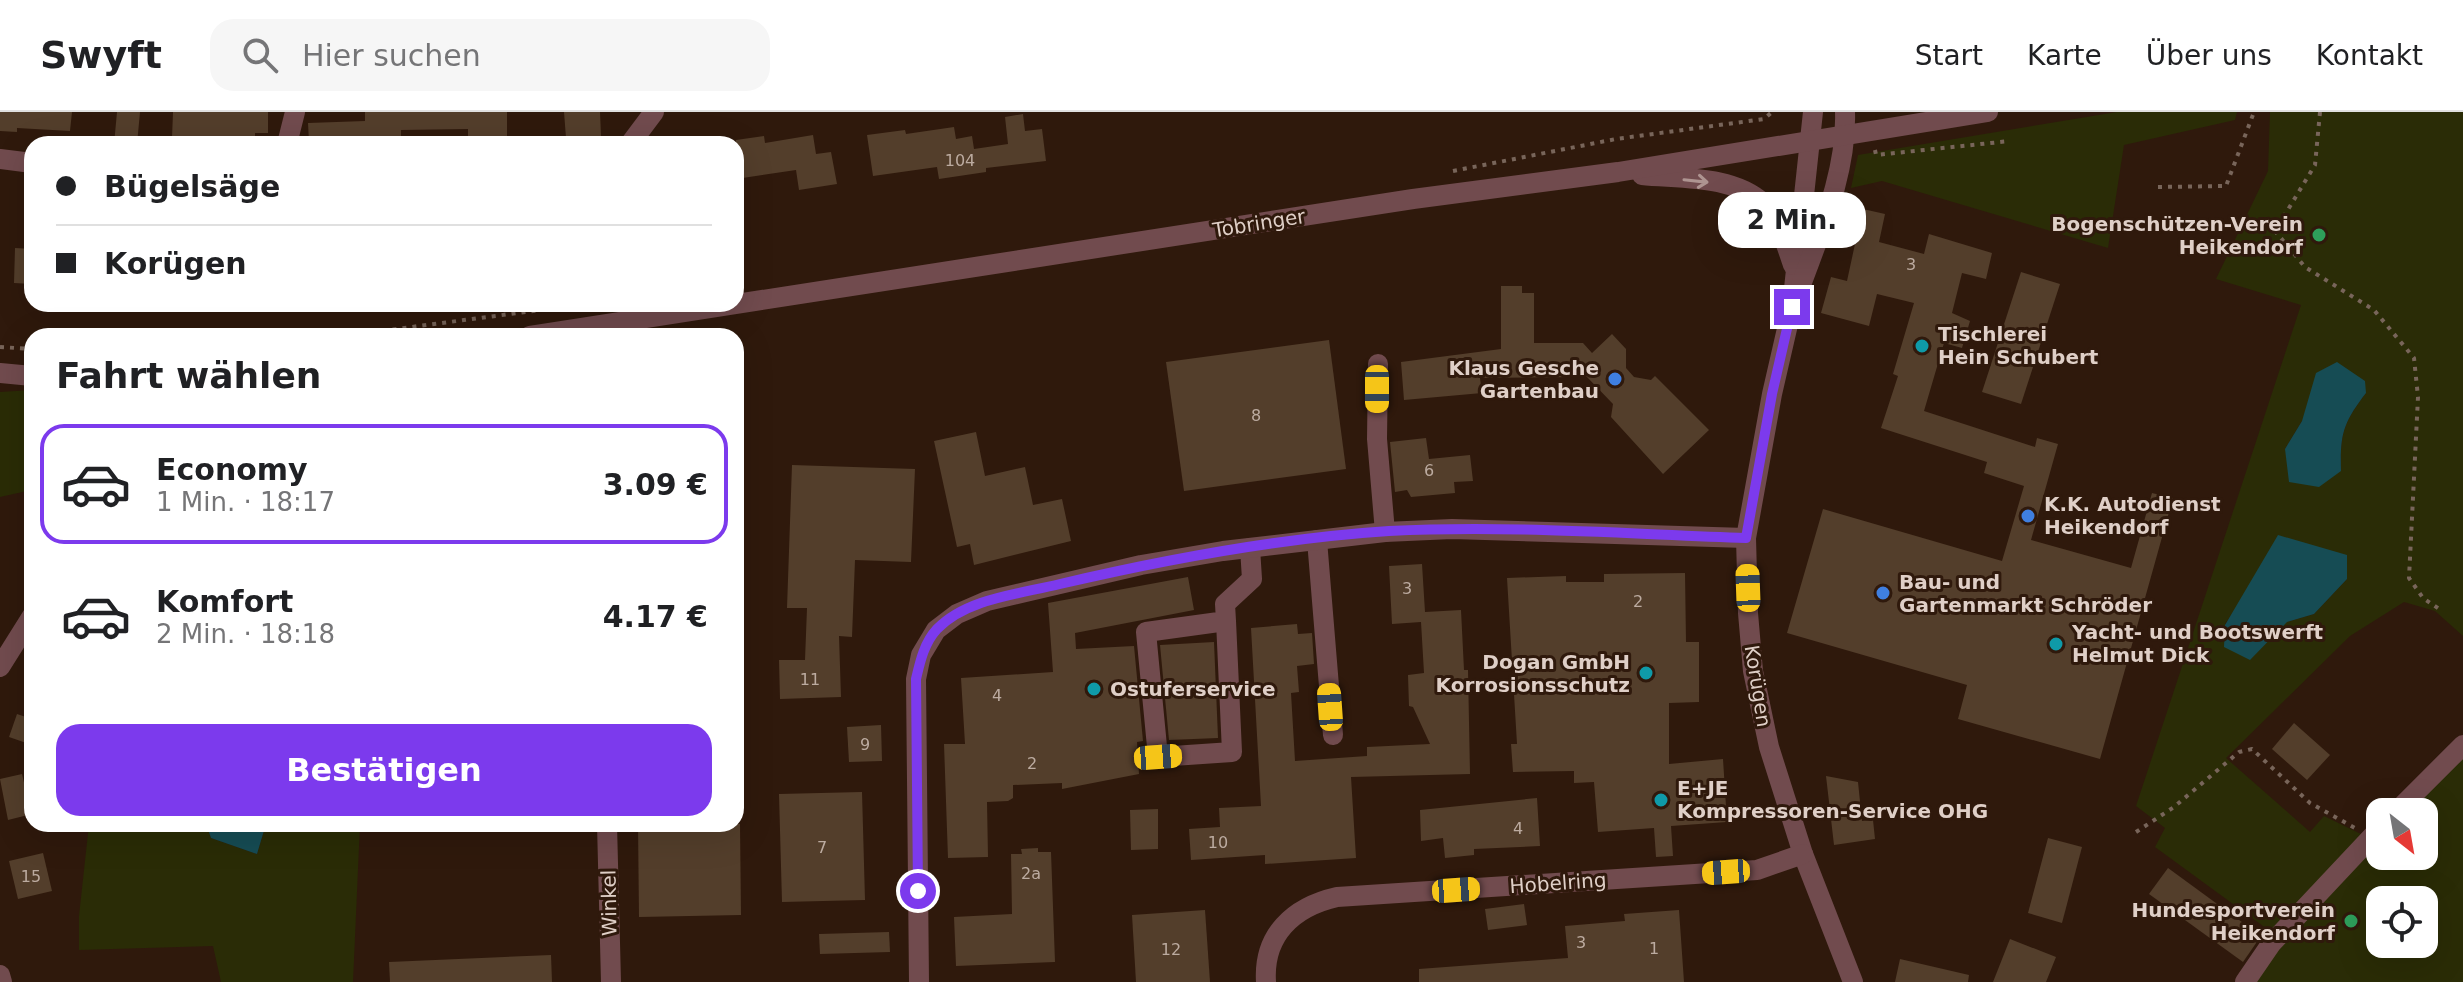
<!DOCTYPE html>
<html lang="de">
<meta charset="utf-8">
<style>
:root{--surface:#fff;--page:#f6f6f6;--text:#202124;--muted:#757577;--line:#e0e0e0;--accent:#7c3aed}
body{margin:0;font-family:"DejaVu Sans",sans-serif;background:var(--page);color:var(--text);height:100vh;display:flex;flex-direction:column;font-size:30px;white-space:nowrap}
*{box-sizing:border-box;margin:0}
p{font-size:26px;color:var(--muted)}
.icon{flex:none;width:44px;height:44px;fill:none;stroke:currentColor;stroke-width:2;stroke-linecap:round;stroke-linejoin:round}
.map{position:relative;flex:1;overflow:hidden}
.side{position:absolute;left:24px;top:216px;width:720px;height:504px;display:flex;flex-direction:column;background:var(--surface);border-radius:24px;box-shadow:0 8px 32px #0002}
.side>*{flex:none}
.hud{position:absolute;left:24px;top:24px;width:720px;height:176px;border-radius:24px;box-shadow:0 8px 32px #0002;display:grid;align-content:center;height:176px;padding:0 32px;background:var(--surface)}
.needle{width:52px;rotate:149deg}
.tools{position:absolute;left:2366px;top:686px;display:grid;gap:16px}
.tools a{display:grid;place-items:center;width:72px;height:72px;border-radius:16px;background:var(--surface);box-shadow:0 8px 32px #0002;font-size:40px}
.end{position:absolute;width:36px;height:36px;margin:-18px;border:10px solid #7c3aed;background:#fff;box-shadow:0 0 0 4px #fff}
.from{border-radius:50%}
.bubble{position:absolute;height:56px;border-radius:24px;background:var(--surface);box-shadow:0 8px 32px #0002;font-size:26px;font-weight:800;line-height:56px;text-align:center}
.car{position:absolute;width:24px;height:48px;margin:-24px -12px;border-radius:10px;box-shadow:0 0 6px 2px #0007;background:linear-gradient(#f5c518 24%,#345 0 40%,#f5c518 0 76%,#345 0 86%,#f5c518 0)}
.hud b{display:flex;align-items:center;gap:28px;height:76px;font-size:30px}
.hud b+b{border-top:2px solid var(--line)}
.hud i{width:20px;height:20px;background:var(--text)}
ul{padding:0;list-style:none}
li{display:flex;align-items:center;gap:24px;height:120px;margin:0 16px 12px;padding:0 16px;border:4px solid transparent;border-radius:24px}
li div{flex:1}
li b{display:block;font-size:30px}
li em{font-style:normal;font-weight:800}
li.on{border-color:var(--accent)}
li>.icon{width:72px;height:72px;stroke-width:1.5}
h2{padding:0 32px;font-size:36px;line-height:96px}
.action{display:flex;gap:16px;margin-top:auto;padding:16px 32px}
.action a{flex:1;height:92px;border-radius:24px;background:var(--accent);color:#fff;font-size:32px;font-weight:800;line-height:92px;text-align:center}
header{display:flex;align-items:center;gap:48px;box-sizing:border-box;height:112px;padding:0 40px;background:var(--surface);border-bottom:2px solid var(--line)}
header strong{font-size:38px}
nav{display:flex;gap:44px;margin-inline-start:auto;font-size:28px}
.search{width:560px;height:72px;background:var(--page);display:flex;align-items:center;gap:20px;box-sizing:border-box;padding:0 28px;border-radius:24px;color:var(--muted);font-size:30px}
.map>svg:first-child{display:block}
.green{fill:#2a2c06;fill-rule:evenodd}
.water{fill:#164c54}
.building{fill:#533e2b}
.lines{fill:none;stroke-linecap:round;stroke-linejoin:round}
.path{stroke:#78655a;stroke-width:4;stroke-dasharray:4 6;stroke-linecap:butt}
.minor{stroke:#714b4e;stroke-width:20}
.oneway{stroke:#ae9491}
.route{stroke:#7c3aed;stroke-width:10}
.leisure-dot{fill:#2e9e5b;stroke:#2f190c;stroke-width:3}
.culture-dot{fill:#0f9aa8;stroke:#2f190c;stroke-width:3}
.shop-dot{fill:#3f7fe0;stroke:#2f190c;stroke-width:3}
.labels{text-anchor:middle;dominant-baseline:central;stroke-width:6;stroke-linejoin:round;paint-order:stroke}
.number-label{font-size:16px;fill:#bcaba0}
.street-label{font-size:20px;fill:#dfcfc7;stroke:#2f190c}
.poi-label{font-size:20px;font-weight:bold;fill:#dfcfc7;stroke:#2f190c;text-anchor:start}
</style>
<header>
<strong>Swyft</strong>
<div class="search"><svg class="icon" aria-label="search" viewBox="0 0 24 24"><circle cx="10" cy="10" r="6"/><path d="M15 15l6 6"/></svg>Hier suchen</div>
<nav><a>Start</a><a>Karte</a><a>Über uns</a><a>Kontakt</a></nav>
</header>
<div class="map">
<svg width="2463" height="870" viewBox="0 0 2463 870">
<rect width="100%" height="100%" fill="#2f190c"/>
<g class="green">
<path d="M2117,0h120l-2,8 -111,25 -16,103 -226,-67 -31,7 7,-33z"/>
<path d="M2270,0h193v524l-28,-25 -31,-9 -54,34 -124,122 84,74 14,-16 41,20 -91,98 -119,-87 10,-19 -29,-22 165,-501 -85,-26 52,-108zM2366,281c-23,30 -26,41 -25,78l-56,-22 17,-28zM2347,443v24l-33,35 -27,8 -62,2 19,-28z"/>
<path d="M32,278v68l-5,33 -27,6v-105z"/>
<path d="M2463,639v231h-214l131,-147v21h44v-44h-21zM2380,788h44v44h-44z"/>
<path d="M89,712h117l5,14 46,16 9,-30h94l-7,158h-132l-8,-36 -134,4v-34z"/>
</g>
<g class="water">
<path d="M2337,250l28,19 1,12c-23,30 -26,41 -25,78l-22,16 -30,-5 -4,-33 17,-28 14,-48z"/>
<path d="M2278,423l69,20v24l-33,35 -27,8 -37,38 -26,-13 1,-22z"/>
<path d="M206,712h60l-9,30 -46,-16z"/>
</g>
<g class="building">
<path d="M0,0h72l-2,19 -53,-3v4l-17,-1z"/>
<path d="M117,0h23l-3,32h-23z"/>
<path d="M173,0h95v21h-13v10l-69,1v-6h-14z"/>
<path d="M365,0h142v31l-39,1v-15l-67,1v14h-35v-5l-57,3 -1,-19 57,-2z"/>
<path d="M564,0h36l1,24 -35,2z"/>
<path d="M1023,2l2,17 17,-2 4,32 -60,7v4l-47,7 -2,-12 -64,9 -6,-41 38,-5 1,4 48,-7 2,12 16,-3 2,13 34,-5 -3,-27z"/>
<path d="M813,23l3,19 15,-2 6,32 -38,6 -3,-20 -60,9v-39l28,-4 1,7z"/>
<path d="M1854,95l31,7 -6,28 45,12 5,-20 63,19 -6,26 -24,-6 -10,40 18,8 -8,27 -18,-5 -20,68 111,36 2,-9 21,6 -27,96 100,28 21,-75 21,5 -73,261 -142,-40 9,-34 -180,-52 36,-124 179,52 22,-75 -40,-13 3,-11 -106,-34 17,-52 -5,-2 21,-71 -37,-9 -8,32 -48,-13 10,-36 16,4 8,-37 -8,-1z"/>
<path d="M15,136l17,1v35l-18,-1z"/>
<path d="M2021,160l39,12 -39,120 -39,-12z"/>
<path d="M1501,174h21v7h12v50h49l9,10 20,-19 14,15v19l8,9 17,3 4,-4 54,54 -46,44 -52,-57 2,-13 -26,-27 -107,1 2,15 -78,7 -3,-38 100,-13z"/>
<path d="M1329,228l17,129 -162,22 -18,-129z"/>
<path d="M976,320l9,44 40,-9 8,38 29,-6 9,42 -97,24 -4,-21 -13,3 -23,-106z"/>
<path d="M1426,326l3,21 41,-4 3,26 -19,1 1,11 -44,4 -4,-7 -12,2 -5,-50z"/>
<path d="M792,353l123,4 -4,93 -56,-2 -3,77 -13,-1 2,61 -61,2 -1,-39h26l2,-52h-20z"/>
<path d="M1422,452l3,48 36,-2 3,60h4l2,104 -119,3 5,81 -91,6v-9l-74,5 -2,-31 31,-2 -1,-19 42,-2 -10,-178 46,-4 1,10 14,-1 2,31 -17,2 2,26 -8,1 4,68 72,-5v-9l63,-3 -17,-37 -4,-1 -1,-31 16,-2 -3,-51 -29,2 -3,-58z"/>
<path d="M1685,461l1,69h13v60l-30,1v61l54,-5 4,63 -56,4 2,30 -17,1 -2,-29 -56,4 -4,-50 -20,1v-12l-61,1 -2,-28h6l-10,-166 59,-2v6h38v-8z"/>
<path d="M1188,465l6,33 -119,23 1,16 58,-3 9,95 -6,1 2,32 -77,15v-6l-49,2v13l-5,3 -21,1 1,55 -40,1 -4,-114h21l-4,-66 92,-6 -5,-69z"/>
<path d="M1214,530l4,96 -49,2 -9,-95z"/>
<path d="M17,602l15,5v26l-23,-8z"/>
<path d="M2294,611l36,32 -23,25 -35,-31z"/>
<path d="M881,613l1,36 -33,1 -2,-35z"/>
<path d="M22,662l4,17 6,-2v25l-24,6 -8,-41z"/>
<path d="M1826,664l32,6 4,39 11,-1 2,19 -41,6z"/>
<path d="M862,680l3,108 -83,2 -3,-108z"/>
<path d="M1537,686l3,48 -66,3v6l-29,3 -2,-20 -22,3 -1,-31z"/>
<path d="M1158,697v40l-27,1 -1,-40z"/>
<path d="M638,712h102l1,91 -102,2z"/>
<path d="M2048,726l34,9 -20,76 -34,-10z"/>
<path d="M1038,736v4h13l4,110 -99,4 -2,-49 58,-3 -1,-60h11l-1,-5z"/>
<path d="M43,741l9,38 -34,8 -9,-38z"/>
<path d="M2168,756l93,68 -18,26 -94,-68z"/>
<path d="M1524,792l3,21 -39,5 -3,-21z"/>
<path d="M1205,798l5,72h-74l-4,-67z"/>
<path d="M1679,798l5,72h-265v-13l149,-11 -3,-32 60,-5 -1,-7z"/>
<path d="M889,820l1,20 -70,2 -1,-20z"/>
<path d="M2010,827l46,18 -10,25h-53z"/>
<path d="M551,843l1,27h-162l-1,-20z"/>
<path d="M1900,847l69,16 -1,7h-73z"/>
</g>
<g class="lines">
<g class="path">
<path d="M2320,0l-5,53 -40,66 30,36 69,43 40,48 4,39 -9,181 14,20 19,13"/>
<path d="M1875,38l1,5 134,-14"/>
<path d="M1453,59l163,-32 148,-20 8,-7"/>
<path d="M2158,75l68,-1 28,-74"/>
<path d="M343,224l243,-32"/>
<path d="M0,235l32,2"/>
<path d="M2136,720l38,-25 65,-55 13,-3 58,54 45,25"/>
</g>
<g class="minor">
<path d="M1813,0l-21,195 -20,87 -26,144 2,75 5,58 16,76 34,107 50,128"/>
<path d="M287,32l8,-32"/>
<path d="M630,32l24,-32"/>
<path d="M0,47l32,4"/>
<path d="M1642,63c39,4 90,0 121,28 16,15 23,42 30,62"/>
<path d="M1801,173c20,-55 46,-113 44,-173"/>
<path d="M530,224l883,-137 205,-27 370,-60"/>
<path d="M1378,252l-1,75 8,93"/>
<path d="M0,261l32,3"/>
<path d="M1317,428l16,195"/>
<path d="M1226,509l-80,11 12,125 74,-5 -6,-131 -1,-17 27,-25 -2,-31"/>
<path d="M0,555l32,-51"/>
<path d="M2396,700l67,-67"/>
<path d="M607,712l4,158"/>
<path d="M0,863l2,7"/>
<path d="M919,870l-3,-303 5,-24 15,-25 21,-16 30,-13 154,-36 82,-14 162,-19 67,-3 294,9"/>
<path d="M1266,870c-3,-47 27,-75 71,-85l420,-27 46,-16"/>
<path d="M2245,870l26,-38 109,-116"/>
</g>
</g>
<defs><path id="oneway-shaft" d="M-6 0H5M1.5-3L5.5 0L1.5 3" fill="none" stroke-width="1.6" stroke-linecap="round" stroke-linejoin="round" transform="scale(2)"/></defs>
<use class="oneway" href="#oneway-shaft" transform="translate(1696 69) rotate(6)"/>
<g class="lines">
<path class="route" d="M918,779l-2,-212c4,-17 8,-36 21,-50 30,-31 83,-35 123,-45 107,-25 220,-46 329,-53 118,-6 239,3 357,7l26,-144 20,-87"/>
</g>
<g class="leisure-dot">
<circle cx="2319" cy="123" r="8"/>
<circle cx="2351" cy="809" r="8"/>
</g>
<g class="culture-dot">
<circle cx="1922" cy="234" r="8"/>
<circle cx="2056" cy="532" r="8"/>
<circle cx="1646" cy="561" r="8"/>
<circle cx="1094" cy="577" r="8"/>
<circle cx="1661" cy="688" r="8"/>
</g>
<g class="shop-dot">
<circle cx="1615" cy="267" r="8"/>
<circle cx="2028" cy="404" r="8"/>
<circle cx="1883" cy="481" r="8"/>
</g>
<g class="labels">
<g class="number-label">
<text x="960" y="48">104</text>
<text x="1911" y="152">3</text>
<text x="1256" y="303">8</text>
<text x="1429" y="358">6</text>
<text x="1407" y="476">3</text>
<text x="1638" y="489">2</text>
<text x="810" y="567">11</text>
<text x="997" y="583">4</text>
<text x="865" y="632">9</text>
<text x="1032" y="651">2</text>
<text x="1518" y="716">4</text>
<text x="1218" y="730">10</text>
<text x="822" y="735">7</text>
<text x="1031" y="761">2a</text>
<text x="31" y="764">15</text>
<text x="1581" y="830">3</text>
<text x="1654" y="836">1</text>
<text x="1171" y="837">12</text>
</g>
<g class="street-label">
<text transform="translate(1259 111) rotate(-9)">Tobringer</text>
<text transform="translate(1758 574) rotate(81)">Korügen</text>
<text transform="translate(1558 771) rotate(-4)">Hobelring</text>
<text transform="translate(609 791) rotate(-91)">Winkel</text>
</g>
<g class="poi-label">
<text x="2303" y="112" text-anchor="end">Bogenschützen-Verein<tspan x="2303" dy="23">Heikendorf</tspan></text>
<text x="1938" y="222">Tischlerei<tspan x="1938" dy="23">Hein Schubert</tspan></text>
<text x="1599" y="256" text-anchor="end">Klaus Gesche<tspan x="1599" dy="23">Gartenbau</tspan></text>
<text x="2044" y="392">K.K. Autodienst<tspan x="2044" dy="23">Heikendorf</tspan></text>
<text x="1899" y="470">Bau- und<tspan x="1899" dy="23">Gartenmarkt Schröder</tspan></text>
<text x="2072" y="520">Yacht- und Bootswerft<tspan x="2072" dy="23">Helmut Dick</tspan></text>
<text x="1630" y="550" text-anchor="end">Dogan GmbH<tspan x="1630" dy="23">Korrosionsschutz</tspan></text>
<text x="1110" y="577">Ostuferservice</text>
<text x="1677" y="676">E+JE<tspan x="1677" dy="23">Kompressoren-Service OHG</tspan></text>
<text x="2335" y="798" text-anchor="end">Hundesportverein<tspan x="2335" dy="23">Heikendorf</tspan></text>
</g>
</g>
</svg>
<div class="tools">
<a><svg class="needle" viewBox="-14 -14 28 28"><path d="M0-13l5 13h-10z" fill="#e53935"/><path d="M0 13l5-13h-10z" fill="#757577"/></svg></a>
<a><svg class="icon" aria-label="locate" viewBox="0 0 24 24"><circle cx="12" cy="12" r="6"/><path d="M12 2v4M12 18v4M2 12h4M18 12h4"/></svg></a>
</div>
<i class="end from" style="left:918px;top:779px"></i>
<i class="end" style="left:1792px;top:195px"></i>
<div class="bubble" style="left:1718px;top:80px;width:148px">2 Min.</div>
<i class="car" style="left:1377px;top:277px;rotate:180deg"></i>
<i class="car" style="left:1748px;top:476px;rotate:358deg"></i>
<i class="car" style="left:1330px;top:595px;rotate:356deg"></i>
<i class="car" style="left:1158px;top:645px;rotate:86deg"></i>
<i class="car" style="left:1726px;top:760px;rotate:266deg"></i>
<i class="car" style="left:1456px;top:778px;rotate:86deg"></i>
<div class="hud">
<b><i class="from"></i>Bügelsäge</b>
<b><i></i>Korügen</b>
</div>
<section class="side">
<h2>Fahrt wählen</h2>
<ul>
<li class="on"><svg class="icon" aria-label="car" viewBox="0 0 24 24"><path d="M5 17H2v-5l4-1 3-4h7l3 4 3 1v5h-3M9 17h6M6 11h13"/><circle cx="7" cy="17" r="2"/><circle cx="17" cy="17" r="2"/></svg><div><b>Economy</b><p>1 Min. · 18:17</p></div><em>3.09 €</em></li>
<li><svg class="icon" aria-label="car" viewBox="0 0 24 24"><path d="M5 17H2v-5l4-1 3-4h7l3 4 3 1v5h-3M9 17h6M6 11h13"/><circle cx="7" cy="17" r="2"/><circle cx="17" cy="17" r="2"/></svg><div><b>Komfort</b><p>2 Min. · 18:18</p></div><em>4.17 €</em></li>
</ul>
<div class="action"><a>Bestätigen</a></div>
</section>
</div>
